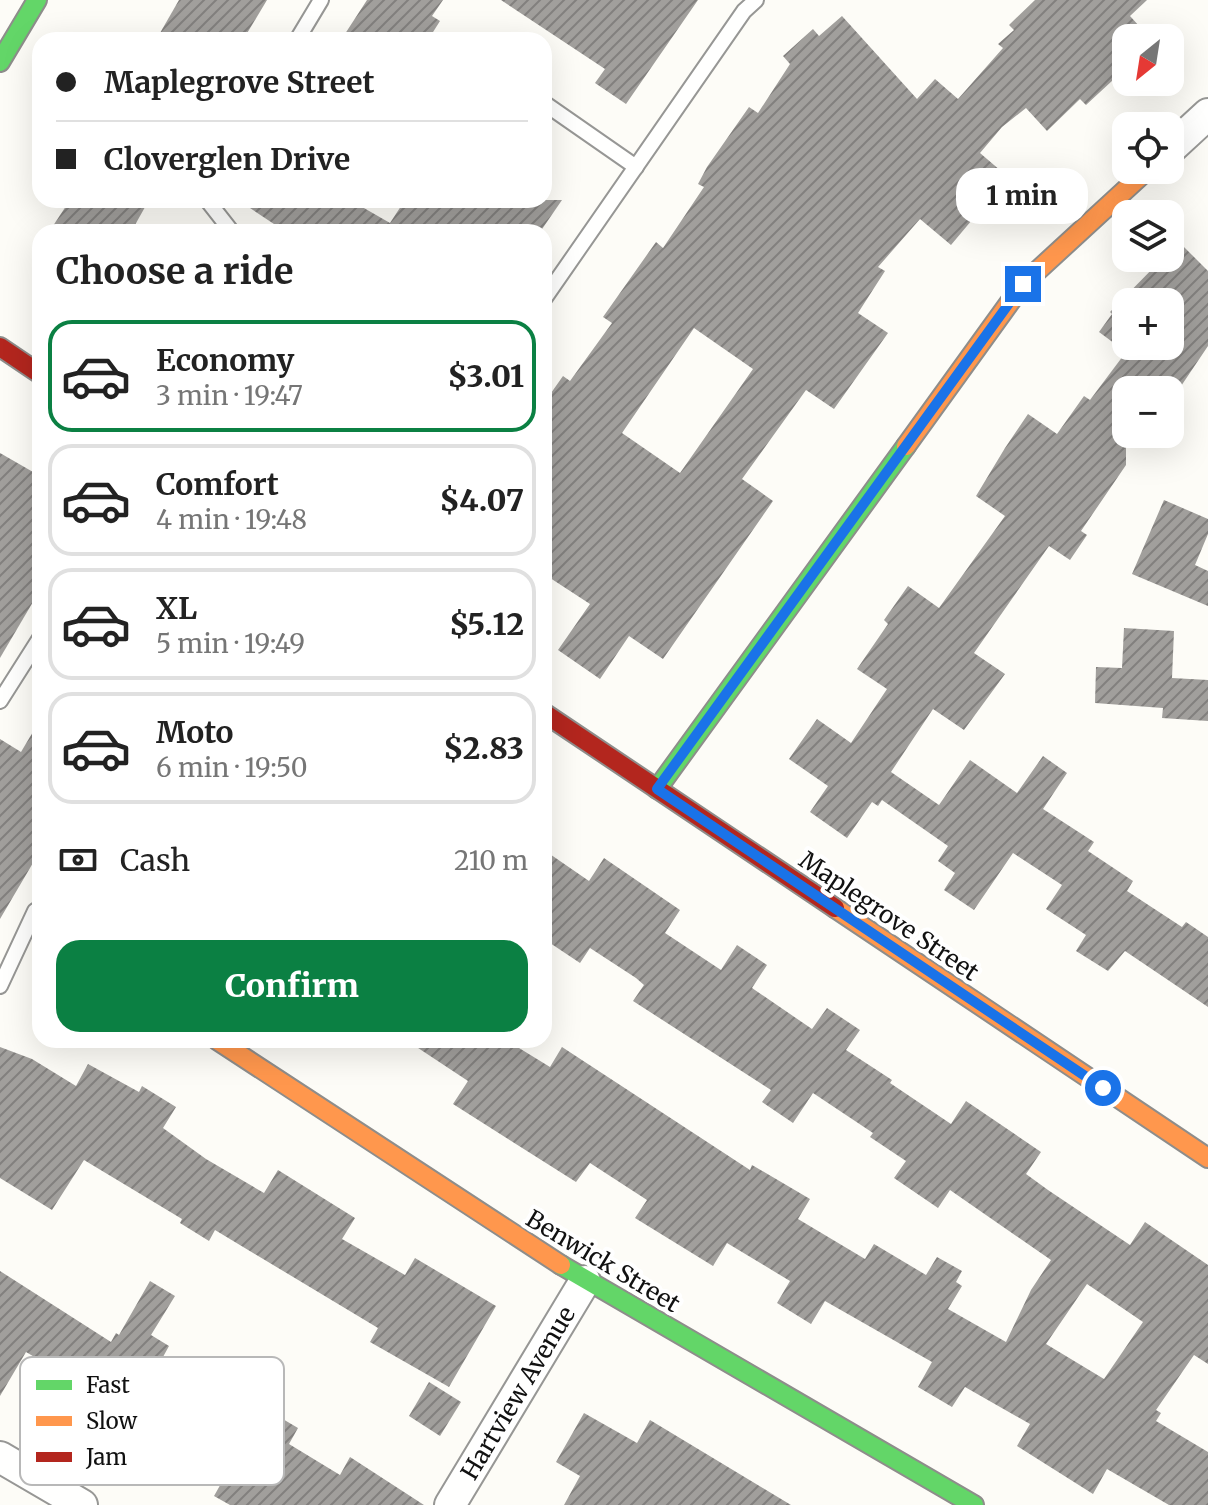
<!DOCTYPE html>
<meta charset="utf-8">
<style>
:root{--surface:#fff;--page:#f6f6f6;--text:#222;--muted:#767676;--line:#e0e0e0;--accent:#0b8043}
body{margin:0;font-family:Merriweather,serif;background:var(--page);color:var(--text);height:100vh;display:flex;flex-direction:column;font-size:30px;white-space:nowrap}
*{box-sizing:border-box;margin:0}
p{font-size:26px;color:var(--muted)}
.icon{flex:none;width:44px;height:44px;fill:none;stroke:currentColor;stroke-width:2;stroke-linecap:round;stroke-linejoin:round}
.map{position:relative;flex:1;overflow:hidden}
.drawer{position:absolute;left:32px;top:224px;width:520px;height:824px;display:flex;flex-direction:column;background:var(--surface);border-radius:24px;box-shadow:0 8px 32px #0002}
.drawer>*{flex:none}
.hud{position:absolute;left:32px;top:32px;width:520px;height:176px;border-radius:24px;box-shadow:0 8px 32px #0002;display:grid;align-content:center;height:176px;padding:0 24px;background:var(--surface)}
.needle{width:52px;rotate:210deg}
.buttons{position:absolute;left:1112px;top:24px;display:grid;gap:16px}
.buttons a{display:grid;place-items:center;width:72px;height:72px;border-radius:16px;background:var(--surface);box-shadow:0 8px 32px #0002;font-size:40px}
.end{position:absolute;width:36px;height:36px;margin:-18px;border:10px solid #1a73e8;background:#fff;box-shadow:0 0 0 4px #fff}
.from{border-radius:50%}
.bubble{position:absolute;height:56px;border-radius:24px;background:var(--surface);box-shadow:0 8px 32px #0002;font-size:26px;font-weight:800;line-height:56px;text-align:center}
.hud b{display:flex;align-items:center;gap:28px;height:76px;font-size:30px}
.hud b+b{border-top:2px solid var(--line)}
.hud i{width:20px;height:20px;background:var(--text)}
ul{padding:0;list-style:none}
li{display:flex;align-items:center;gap:24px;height:112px;margin:0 16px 12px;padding:0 8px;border:4px solid var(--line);border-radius:24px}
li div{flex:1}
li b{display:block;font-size:30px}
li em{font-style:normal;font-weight:800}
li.current{border-color:var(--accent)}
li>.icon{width:72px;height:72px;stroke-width:1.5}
h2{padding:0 24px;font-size:36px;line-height:96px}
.pay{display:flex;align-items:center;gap:20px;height:88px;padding:0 24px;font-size:30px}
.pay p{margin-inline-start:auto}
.cta{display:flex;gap:16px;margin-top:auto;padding:16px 24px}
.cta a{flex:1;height:92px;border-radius:24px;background:var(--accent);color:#fff;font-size:32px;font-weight:800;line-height:92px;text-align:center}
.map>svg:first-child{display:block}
.building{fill:url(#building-hatch);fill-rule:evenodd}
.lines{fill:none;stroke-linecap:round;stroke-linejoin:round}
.lane-casing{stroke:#979795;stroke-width:18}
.street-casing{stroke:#979795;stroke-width:34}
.fast-casing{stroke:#8e8d8b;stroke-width:22}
.slow-casing{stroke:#8e8d8b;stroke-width:22}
.jam-casing{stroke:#8e8d8b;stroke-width:22}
.lane{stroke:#fffffe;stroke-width:14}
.street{stroke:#fffffe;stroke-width:30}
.fast{stroke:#63d668;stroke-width:18}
.slow{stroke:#ff974d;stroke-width:18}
.jam{stroke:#b3261e;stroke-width:18}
.route{stroke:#1a73e8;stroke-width:10}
.labels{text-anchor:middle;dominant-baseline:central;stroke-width:8;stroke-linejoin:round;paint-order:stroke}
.street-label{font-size:24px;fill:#111;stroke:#fff}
.key{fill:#fff;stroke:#b8b8b8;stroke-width:2}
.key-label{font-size:22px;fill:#111}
</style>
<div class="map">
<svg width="1208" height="1505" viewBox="0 0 1208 1505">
<defs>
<pattern id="building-hatch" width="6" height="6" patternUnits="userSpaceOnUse" patternTransform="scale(2)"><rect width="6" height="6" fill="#a19f9c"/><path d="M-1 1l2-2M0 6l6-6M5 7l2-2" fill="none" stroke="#82807e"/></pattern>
</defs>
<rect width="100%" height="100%" fill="#fdfcf7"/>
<g class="building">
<path d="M179,0h88l-24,40h-87z"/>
<path d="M367,0h76l-11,16 8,5 -12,19h-87z"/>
<path d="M501,0h197l-72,104 -31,-21 10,-14z"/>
<path d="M1035,0h112l-17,16 20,22h-24v30l-40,37 -6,-6 -33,32 -21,-23 -24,19 -22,26 28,24 -57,68 -31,-26 -42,48 7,4 -27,42 30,20 -54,76 -28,-19 -64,89 31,22 -110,158 -34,-23 -29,43 -42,-29 32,-46 -46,-30v-171l19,-27 7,5 42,-58 -9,-6 53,-75 7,6 41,-61 -6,-3 9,-17 42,-60 9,6 32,-49 -7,-8 30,-27 6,7 23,-20 75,83 18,-20 23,20 45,-51 -5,-4 16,-14 -5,-5zM694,328l59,41 -73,104 -58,-40z"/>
<path d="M70,200h79l-18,32h-82z"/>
<path d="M238,200h112l40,23 15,-23h157l-22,32h-254z"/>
<path d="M1179,242l29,29v75l-33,49 -19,-14 -6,9h-24v75l-45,66 6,4 -17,25 -21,-14 -75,107 31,21 -41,56 -31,-21 -42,63 48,33 31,-45 47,33 26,-37 24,17 -24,36 51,33 -6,9 45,30 -6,10 55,36 4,-5 22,15v70l-83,-56 -17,20 -32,-20 10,-16 -40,-26 16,-24 -49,-32 -39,57 -30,-20 11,-17 -17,-12 10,-15 -66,-46 -4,6 -6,-4 -25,36 -37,-26 18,-26 -39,-27 28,-40 34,24 36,-54 -30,-20 31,-45 -4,-4 24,-34 31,22 66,-92 -29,-20 29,-48 23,-34 29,20 27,-38 6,4 36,-48 -27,-20 13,-18 -2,-2 53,-54h7v-7zM1126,302h44v44h-44z"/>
<path d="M0,453l40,23v114l-40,68z"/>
<path d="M1164,500l44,19v15l-13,31 13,6v35l-76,-32z"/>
<path d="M1124,628l50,3 -2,47 36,2v41l-46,-3 1,-10 -68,-5 1,-36 26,1z"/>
<path d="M40,720v131l-40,68v-180l21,13z"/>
<path d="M544,850l45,31 15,-23 76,52 -15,23 56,37 16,-25 30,20 -15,23 60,41 15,-21 33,22 -14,20 46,30 -2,3 61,41 15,-23 75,51 -15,22 22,16 82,55 15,-23 63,43v99l-14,-9 -38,55 5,3 -5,8 52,31v53h-39l-62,-36 -14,25 -76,-48 13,-22 -65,-37 -13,20 -34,-20 14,-25 -107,-61 -14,23 -34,-21 13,-22 -63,-38 -14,23 -78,-48 12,-18 -57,-37 -14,19 -123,-78 15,-23 -62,-41h100l44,27 12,-20 188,123 2,-5 58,34 -12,20 67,40 9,-15 52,31 11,-18 25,14 -6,11 6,4 -14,23 58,33 25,-52 20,-30 -101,-70 -12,18 -44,-30 12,-17 -36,-24 3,-4 -60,-40 -20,30 -31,-21 9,-12 -138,-89 11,-16 -8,-7 -46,-30 -10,15 -36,-24zM1087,1284l56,38 -39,57 -58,-35z"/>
<path d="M0,1047l32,12 44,27 12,-22 51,28 3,-6 34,21 -13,21 43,31 58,34 14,-23 77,48 -13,21 63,36 10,-17 81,48 -47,81 -79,-45 8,-14 -163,-98 -6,11 -29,-18 2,-4 -98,-59 -32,50 -52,-32z"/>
<path d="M0,1271l111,71 5,-9 3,2 31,-54 25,15 -24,39 18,11 -11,20 70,41 9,-15 61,36 -9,16 51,31 10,-18 74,48h-194l-16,-9 13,-23 -113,-68 -14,24 -30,-17 15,-25 -59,-35 -26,44z"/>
<path d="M429,1382l32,20 -21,34 -31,-20z"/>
<path d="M584,1413l53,30 13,-23 141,85h-227l16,-29 -24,-14z"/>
</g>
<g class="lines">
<defs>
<g id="lane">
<path d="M297,40l24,-40"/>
<path d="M544,103l92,64"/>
<path d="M207,200l25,32"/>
<path d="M544,299l200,-288 12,-11"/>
<path d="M0,701l40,-63"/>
<path d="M0,986l35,-75 5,-3"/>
</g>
<g id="street">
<path d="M1170,149l38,-35"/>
<path d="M0,1457l82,48"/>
<path d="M450,1505l135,-224"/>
</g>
<g id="fast">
<path d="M0,62l37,-62"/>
<path d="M657,789l249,-343"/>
<path d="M561,1265l413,240"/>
</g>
<g id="slow">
<path d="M906,446l117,-162 124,-114"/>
<path d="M835,908l373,250"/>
<path d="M217,1040l344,225"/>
</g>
<g id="jam">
<path d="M0,347l40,27"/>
<path d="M544,713l291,195"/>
</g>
</defs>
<use href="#lane" class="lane-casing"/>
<use href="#street" class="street-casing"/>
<use href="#fast" class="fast-casing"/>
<use href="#slow" class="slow-casing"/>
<use href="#jam" class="jam-casing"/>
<use href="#lane" class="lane"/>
<use href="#street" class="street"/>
<use href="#fast" class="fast"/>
<use href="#slow" class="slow"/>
<use href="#jam" class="jam"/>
</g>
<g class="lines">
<path class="route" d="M1023,284l-366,505 446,299"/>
</g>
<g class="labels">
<g class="street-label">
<text transform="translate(889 916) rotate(34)">Maplegrove Street</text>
<text transform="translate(603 1261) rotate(31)">Benwick Street</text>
<text transform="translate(518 1393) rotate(-59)">Hartview Avenue</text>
</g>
</g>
<rect x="20" y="1357" width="264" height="128" rx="12" class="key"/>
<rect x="36" y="1380" width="36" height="10" fill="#63d668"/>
<rect x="36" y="1416" width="36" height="10" fill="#ff974d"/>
<rect x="36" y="1452" width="36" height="10" fill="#b3261e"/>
<g class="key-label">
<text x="86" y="1393">Fast</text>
<text x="86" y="1429">Slow</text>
<text x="86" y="1465">Jam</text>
</g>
</svg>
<div class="buttons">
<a><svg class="needle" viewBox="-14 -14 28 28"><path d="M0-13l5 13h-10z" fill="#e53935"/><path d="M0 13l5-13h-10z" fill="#767676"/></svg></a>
<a><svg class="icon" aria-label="locate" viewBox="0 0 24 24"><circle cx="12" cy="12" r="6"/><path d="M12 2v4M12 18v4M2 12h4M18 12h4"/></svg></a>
<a><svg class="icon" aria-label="layers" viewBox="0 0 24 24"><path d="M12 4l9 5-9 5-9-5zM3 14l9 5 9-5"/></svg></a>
<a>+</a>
<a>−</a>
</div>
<i class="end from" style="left:1103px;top:1088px"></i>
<i class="end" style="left:1023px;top:284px"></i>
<div class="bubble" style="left:956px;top:168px;width:132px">1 min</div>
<div class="hud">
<b><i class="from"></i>Maplegrove Street</b>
<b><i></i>Cloverglen Drive</b>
</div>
<section class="drawer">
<h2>Choose a ride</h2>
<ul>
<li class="current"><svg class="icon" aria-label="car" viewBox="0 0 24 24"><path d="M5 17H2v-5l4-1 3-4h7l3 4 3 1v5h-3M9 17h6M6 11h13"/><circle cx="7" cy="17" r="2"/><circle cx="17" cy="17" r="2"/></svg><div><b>Economy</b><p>3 min · 19:47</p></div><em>$3.01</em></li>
<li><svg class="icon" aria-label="car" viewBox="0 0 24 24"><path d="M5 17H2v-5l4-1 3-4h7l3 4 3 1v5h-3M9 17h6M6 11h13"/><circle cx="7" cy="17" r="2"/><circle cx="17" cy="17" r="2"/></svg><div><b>Comfort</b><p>4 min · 19:48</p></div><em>$4.07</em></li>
<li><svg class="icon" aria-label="car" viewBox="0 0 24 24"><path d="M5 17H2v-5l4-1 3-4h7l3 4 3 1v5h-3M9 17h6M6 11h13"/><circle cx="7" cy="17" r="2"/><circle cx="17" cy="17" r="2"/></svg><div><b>XL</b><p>5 min · 19:49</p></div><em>$5.12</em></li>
<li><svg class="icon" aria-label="car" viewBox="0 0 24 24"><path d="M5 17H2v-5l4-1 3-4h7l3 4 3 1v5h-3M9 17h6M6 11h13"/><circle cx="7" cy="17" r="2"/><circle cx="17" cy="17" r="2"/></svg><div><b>Moto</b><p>6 min · 19:50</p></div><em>$2.83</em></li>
</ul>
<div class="pay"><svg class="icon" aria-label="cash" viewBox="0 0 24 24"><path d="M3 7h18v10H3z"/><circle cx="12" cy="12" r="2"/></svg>Cash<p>210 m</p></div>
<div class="cta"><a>Confirm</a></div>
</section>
</div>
